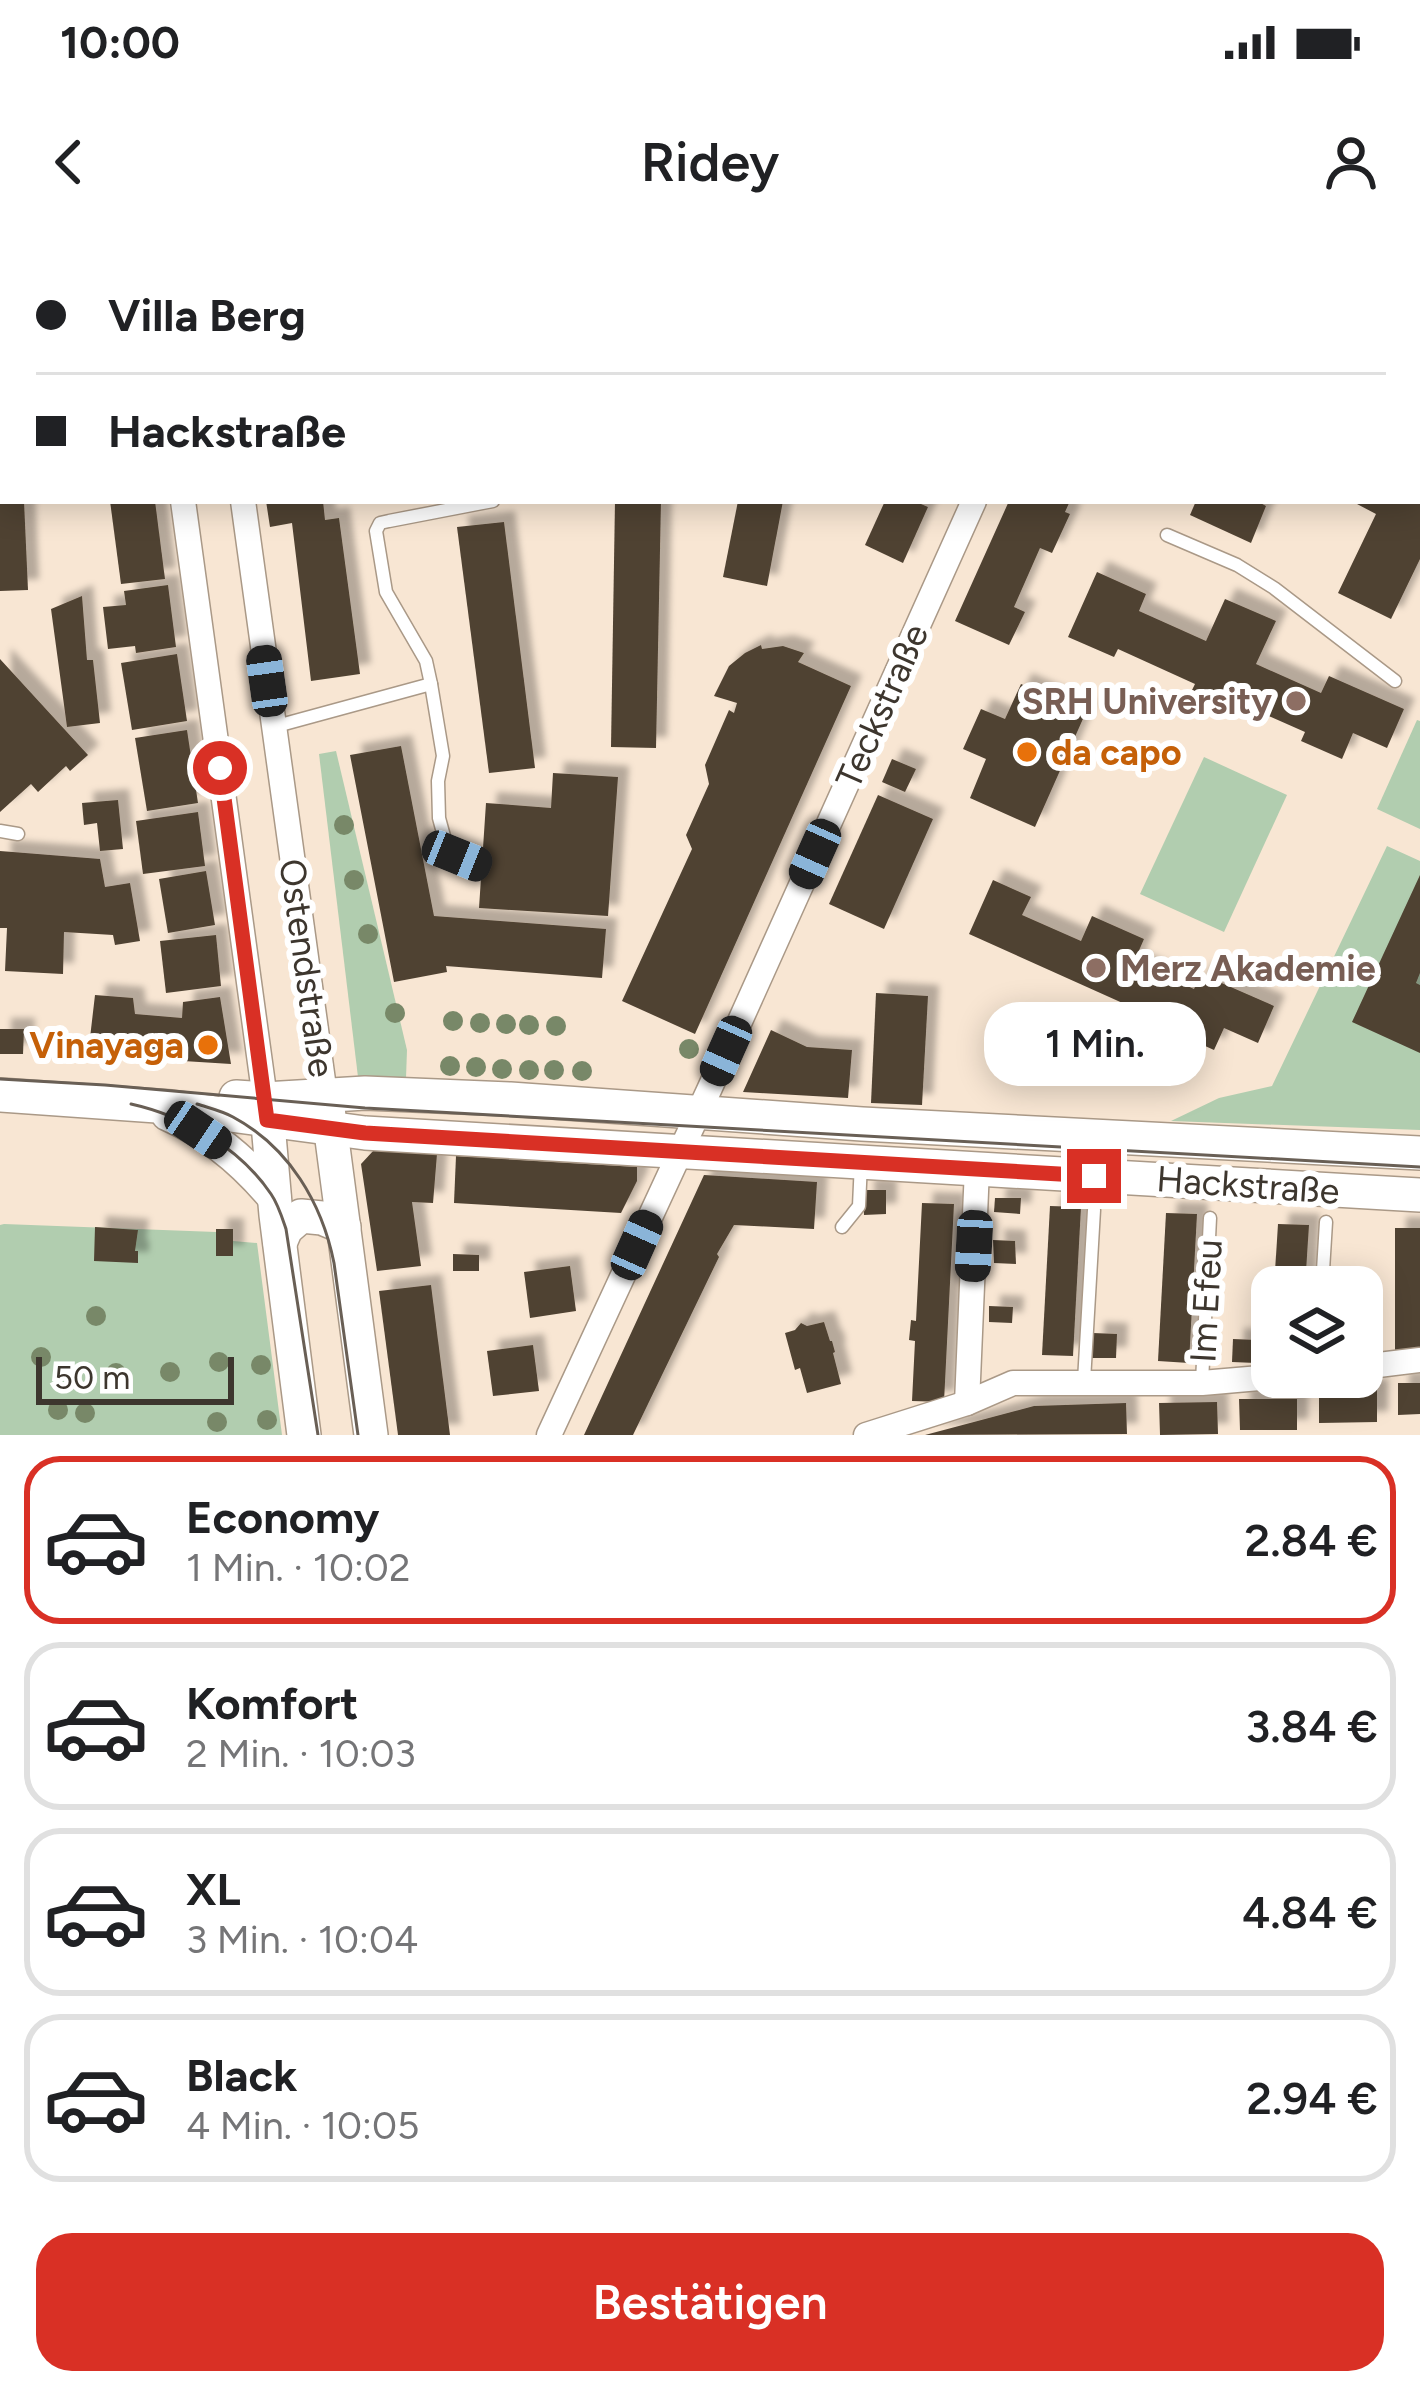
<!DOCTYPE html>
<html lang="de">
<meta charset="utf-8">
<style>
:root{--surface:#fff;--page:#f6f6f6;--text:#202124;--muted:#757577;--line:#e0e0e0;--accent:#d93025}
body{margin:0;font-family:Figtree,sans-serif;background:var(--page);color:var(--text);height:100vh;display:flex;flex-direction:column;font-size:45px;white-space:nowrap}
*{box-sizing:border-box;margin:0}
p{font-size:39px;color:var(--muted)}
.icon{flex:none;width:66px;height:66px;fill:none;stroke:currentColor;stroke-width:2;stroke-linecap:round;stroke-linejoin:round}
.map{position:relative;height:1195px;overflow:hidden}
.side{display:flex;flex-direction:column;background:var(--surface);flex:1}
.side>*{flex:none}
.guide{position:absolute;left:0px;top:0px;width:1422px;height:264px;box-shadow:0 6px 30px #0003;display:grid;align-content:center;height:264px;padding:0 36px;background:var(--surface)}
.buttons{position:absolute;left:1251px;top:1026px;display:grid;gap:24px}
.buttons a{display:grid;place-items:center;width:132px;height:132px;border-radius:24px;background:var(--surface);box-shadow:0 6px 30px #0003;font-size:60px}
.scale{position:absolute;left:36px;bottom:30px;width:198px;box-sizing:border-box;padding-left:12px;border:6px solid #3d362e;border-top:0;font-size:33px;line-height:42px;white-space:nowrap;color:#3d362e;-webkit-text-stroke:9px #fff;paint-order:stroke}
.end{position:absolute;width:54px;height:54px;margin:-27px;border:15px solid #d93025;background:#fff;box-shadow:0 0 0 6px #fff}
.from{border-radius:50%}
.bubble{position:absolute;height:84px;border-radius:36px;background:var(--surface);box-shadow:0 6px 30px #0003;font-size:39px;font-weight:600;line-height:84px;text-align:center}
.car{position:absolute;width:36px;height:72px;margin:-36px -18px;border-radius:15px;box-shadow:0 0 9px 3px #0007;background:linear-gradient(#222 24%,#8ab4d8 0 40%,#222 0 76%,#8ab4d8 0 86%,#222 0)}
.guide b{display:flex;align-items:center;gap:42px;height:114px;font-size:45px}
.guide b+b{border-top:3px solid var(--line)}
.guide i{width:30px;height:30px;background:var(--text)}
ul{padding:21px 0 0;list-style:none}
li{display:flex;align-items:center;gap:36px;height:168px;margin:0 24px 18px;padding:0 12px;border:6px solid var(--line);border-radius:36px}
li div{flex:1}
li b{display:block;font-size:45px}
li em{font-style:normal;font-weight:600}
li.selected{border-color:var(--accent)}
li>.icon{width:108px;height:108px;stroke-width:1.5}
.action{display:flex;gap:24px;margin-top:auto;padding:24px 36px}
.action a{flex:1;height:138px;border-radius:36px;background:var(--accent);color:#fff;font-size:48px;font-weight:600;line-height:138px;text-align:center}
.status{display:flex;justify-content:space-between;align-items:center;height:84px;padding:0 60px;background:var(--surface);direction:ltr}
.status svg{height:33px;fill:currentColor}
header{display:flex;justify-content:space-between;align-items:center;height:156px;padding:0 36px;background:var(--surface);font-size:54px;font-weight:600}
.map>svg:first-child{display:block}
.green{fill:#b1cdaf}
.building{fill:#504232;filter:url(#shadow)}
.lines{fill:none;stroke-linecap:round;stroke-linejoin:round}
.lane-casing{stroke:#aa9987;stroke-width:15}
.street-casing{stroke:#aa9987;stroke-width:27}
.secondary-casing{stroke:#aa9987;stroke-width:36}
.lane{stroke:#fff;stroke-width:12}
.street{stroke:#fff;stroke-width:24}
.secondary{stroke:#fff;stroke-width:33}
.tram{stroke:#695f55;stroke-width:3}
.tree{fill:#788868}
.route{stroke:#d93025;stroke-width:15}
.education-dot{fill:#8d6e63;stroke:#fff;stroke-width:4.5}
.food-dot{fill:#e8710a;stroke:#fff;stroke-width:4.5}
.labels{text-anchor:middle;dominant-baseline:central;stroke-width:12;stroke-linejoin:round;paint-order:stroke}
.education-label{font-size:36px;font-weight:bold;fill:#785e54;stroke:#fff;text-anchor:end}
.street-label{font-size:36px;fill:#3d362e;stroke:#fff}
.food-label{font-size:36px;font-weight:bold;fill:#c56008;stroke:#fff;text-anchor:start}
</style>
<div class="status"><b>10:00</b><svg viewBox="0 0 49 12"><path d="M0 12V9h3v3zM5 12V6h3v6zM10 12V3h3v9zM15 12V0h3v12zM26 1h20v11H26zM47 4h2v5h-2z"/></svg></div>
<header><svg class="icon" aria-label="back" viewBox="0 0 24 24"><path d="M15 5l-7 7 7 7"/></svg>Ridey<svg class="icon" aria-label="person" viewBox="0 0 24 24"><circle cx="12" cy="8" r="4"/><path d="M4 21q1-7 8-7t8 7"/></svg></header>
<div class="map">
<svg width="1420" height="1195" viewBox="0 0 1420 1195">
<defs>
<filter id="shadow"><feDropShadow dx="11" dy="-11" stdDeviation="3" flood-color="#0004"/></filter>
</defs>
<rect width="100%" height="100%" fill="#f8e6d3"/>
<g class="green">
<path d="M0,0h576v3h-573v33h-3z"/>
<path d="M1417,480l3,1v108l-43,-20z"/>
<path d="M336,511l71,299 -1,28 -48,-1 -39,-323z"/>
<path d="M1204,517l83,38 -63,137 -84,-38z"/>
<path d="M1387,606l33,15v269l-249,-9 48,-23 53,-12z"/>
<path d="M4,984l212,8 1,24 16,-15 24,2 25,192h-282v-210z"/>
</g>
<g class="building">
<path d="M0,261h24l4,89 -28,1z"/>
<path d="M110,261h45l10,78 -44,5z"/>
<path d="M266,261h57l2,19 14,-2 21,156 -49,7 -19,-158 -22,4z"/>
<path d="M615,261h46l-5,247 -45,-1z"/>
<path d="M738,261h45l-16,85 -44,-9z"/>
<path d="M885,261h29l14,6 -25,56 -38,-18z"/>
<path d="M1009,261h61l-5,11 5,2 -18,39 -12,-5 -26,59 11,5 -16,33 -54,-24z"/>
<path d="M1196,261h61l9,5 -15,37 -61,-28z"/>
<path d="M1358,261h62v58l-29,60 -53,-26 38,-79 -19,-10z"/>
<path d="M504,282l31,246 -46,5 -32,-246z"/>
<path d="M1097,332l49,22 -7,17 67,30 19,-42 51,22 -20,43 65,29 8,-17 75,33 -17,39 -34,-15 -11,26 -41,-18 4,-9 -79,-35 -3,6 -31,-13 3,-6 -77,-35 -4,8 -46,-20z"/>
<path d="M168,345l8,62 -40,6 -1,-7 -27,3 -5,-42 23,-2 -2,-14z"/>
<path d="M82,356l5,64h6l7,63 -33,4 -16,-118z"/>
<path d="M761,405l1,4 21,-3 21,7 -6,9 53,24 -156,348 -73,-33 70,-152 -6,-14 23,-51 -4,-19 24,-55 5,3 3,-10 -23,-7 15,-30 16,-13z"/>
<path d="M177,414l10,67 -55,9 -11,-67z"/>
<path d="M0,419l88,96 -18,16 -4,-5 -28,26 -7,-8 -31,28z"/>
<path d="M1021,444l65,28 -51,115 -65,-29 16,-39 -23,-10 18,-40 24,10z"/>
<path d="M187,490l11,73 -51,8 -12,-73z"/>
<path d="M401,506l33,170 172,13 -4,49 -156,-12 1,6 -53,10 -44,-227z"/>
<path d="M892,519l24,10 -11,23 -23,-10z"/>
<path d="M553,533l65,4 -10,139 -129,-8 7,-105 65,5z"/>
<path d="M878,555l55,24 -49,110 -55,-25z"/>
<path d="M118,560l5,49 -23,2 -3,-28 -13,2 -2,-22z"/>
<path d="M198,572l7,54 -62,8 -7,-53z"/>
<path d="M0,611l100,8 5,28 25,-4 10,58 -25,4 -2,-10 -49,-3 -1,42 -58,-3 2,-43h-7z"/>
<path d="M206,631l9,54 -47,8 -9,-54z"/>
<path d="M1420,635v98l-4,10 4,2v68l-68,-31z"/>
<path d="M993,640l38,17 -9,18 59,26 11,-25 52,23 -10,23 60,27 7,-15 73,32 -16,37 -34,-15 -10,22 -40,-18 2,-5 -207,-93z"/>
<path d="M216,695l5,51 -55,7 -6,-52z"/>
<path d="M876,753l52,3 -6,109 -51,-2z"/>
<path d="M95,755l38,3 2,16 47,4 1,-16 37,-5 11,67 -143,-9z"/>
<path d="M0,789h24l-1,25h-23z"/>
<path d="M771,790l36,17 45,3 -4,48 -105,-6z"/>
<path d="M374,910l63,4 -4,49 -21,-1 9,64 -44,5 -16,-107z"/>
<path d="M456,916l181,11v14l-16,32 -167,-10z"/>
<path d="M704,935l113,7 -3,47 -80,-4 -17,29 2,3 -86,178h-49z"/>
<path d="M863,950h23v24l-22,1z"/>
<path d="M995,958h26l-1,16 -26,-2z"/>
<path d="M922,963l32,1 -10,198 -32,-1 3,-60 -6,-1 2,-20 5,1z"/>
<path d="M1050,966l31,1 -8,149 -31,-1z"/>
<path d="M1166,973l31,1 -8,149 -31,-2z"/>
<path d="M1278,984l31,1 -4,62h-31z"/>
<path d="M95,987l43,3 -3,21h3v12l-44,-2z"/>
<path d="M1395,988h25v124l-25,1z"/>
<rect x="216" y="989" width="17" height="27"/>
<path d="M993,1000l22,1 1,23 -22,-1z"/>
<path d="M453,1014l26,1v16h-26z"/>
<path d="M570,1026l6,45 -46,7 -6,-46z"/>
<path d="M431,1045l19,150h-52l-19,-144z"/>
<path d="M989,1066l24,1 -1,16 -23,-1z"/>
<path d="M824,1082l6,19h2l3,11 -2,1 8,31 -34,9 -7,-25 -5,2 -10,-37 10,-3 6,-7 6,3z"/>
<path d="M1093,1093l24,1 -1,24h-24z"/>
<path d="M1233,1099l24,1 -1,23 -24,-1z"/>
<path d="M533,1105l6,46 -46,5 -6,-45z"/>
<path d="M1398,1143h22v31l-22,1z"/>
<path d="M1377,1150v32l-58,1v-32z"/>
<path d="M1239,1159h58v31h-57z"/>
<path d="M1217,1162l1,32 -58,1 -1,-32z"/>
<path d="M1126,1163l1,31 -202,1 109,-29z"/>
</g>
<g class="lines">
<defs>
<g id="lane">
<path d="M523,3v-3"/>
<path d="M1167,295l70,30 37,23 121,93"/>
<path d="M431,444l12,72 -5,25 1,37 6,22 12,16 25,10"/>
<path d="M273,487l158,-43 -5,-23 -40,-69 -10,-61 4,-8 9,-2 104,-20"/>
<path d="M0,591l18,3"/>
<path d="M842,987l17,-21 2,-44"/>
<path d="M1322,1047l4,-65"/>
<path d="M1084,1141l10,-171"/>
<path d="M1202,1142l8,-164"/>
</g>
<g id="street">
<path d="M1057,0l2,3"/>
<path d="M1203,0l4,3"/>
<path d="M970,3l13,-3"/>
<path d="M1128,3v-3"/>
<path d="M1166,3l6,-3"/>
<path d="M0,168l3,-1"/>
<path d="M1419,185l1,1"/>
<path d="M183,261l82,598"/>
<path d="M243,261l82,594"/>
<path d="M1362,1127l58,-7"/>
<path d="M967,1163l10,-235"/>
<path d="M549,1195l160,-345 265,-589"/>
<path d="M866,1195l101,-32 46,-20h189l70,-6"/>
</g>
<g id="secondary">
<path d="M0,855l171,12 194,26 1055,62"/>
<path d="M236,857l29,2 100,-6 145,6 352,25 558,29"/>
<path d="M266,861l10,114 28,220"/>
<path d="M328,869l43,326"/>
<path d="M168,874c43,19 76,47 106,83"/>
<path d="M280,1003l6,-14 15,-13 21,2 22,9"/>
</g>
</defs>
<use href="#lane" class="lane-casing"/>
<use href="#street" class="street-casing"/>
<use href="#secondary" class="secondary-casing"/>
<use href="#lane" class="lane"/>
<use href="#street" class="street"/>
<use href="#secondary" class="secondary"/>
<g class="tram">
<path d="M0,839l105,6 260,23 1055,59"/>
<path d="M131,864c54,12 109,44 140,90 7,10 11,23 15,35l32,206"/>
<path d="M197,864c12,4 25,7 36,13 56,30 89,86 101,146l24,172"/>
</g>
</g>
<g class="tree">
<circle cx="344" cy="585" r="10"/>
<circle cx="354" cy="640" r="10"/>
<circle cx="368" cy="694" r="10"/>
<circle cx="395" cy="773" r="10"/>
<circle cx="453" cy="781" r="10"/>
<circle cx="480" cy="783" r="10"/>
<circle cx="506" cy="784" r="10"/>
<circle cx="529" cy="785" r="10"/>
<circle cx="556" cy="786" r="10"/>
<circle cx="689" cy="809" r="10"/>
<circle cx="450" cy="826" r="10"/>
<circle cx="476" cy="827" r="10"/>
<circle cx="502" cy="829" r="10"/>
<circle cx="529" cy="830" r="10"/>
<circle cx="554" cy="830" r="10"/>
<circle cx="582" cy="831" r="10"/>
<circle cx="96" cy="1076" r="10"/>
<circle cx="41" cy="1117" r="10"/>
<circle cx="219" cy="1122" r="10"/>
<circle cx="261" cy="1125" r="10"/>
<circle cx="170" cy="1132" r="10"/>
<circle cx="116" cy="1133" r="10"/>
<circle cx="58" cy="1170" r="10"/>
<circle cx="85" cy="1173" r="10"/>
<circle cx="267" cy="1180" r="10"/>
<circle cx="217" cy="1182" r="10"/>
</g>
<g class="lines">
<path class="route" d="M220,528l47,352 98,13 729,43"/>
</g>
<g class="education-dot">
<circle cx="1296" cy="461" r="12"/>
<circle cx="1096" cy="728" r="12"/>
</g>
<g class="food-dot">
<circle cx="1027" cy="512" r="12"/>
<circle cx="208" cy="805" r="12"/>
</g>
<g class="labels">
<g class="education-label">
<text x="1272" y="461">SRH University</text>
<text x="1120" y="728" text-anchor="start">Merz Akademie</text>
</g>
<g class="street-label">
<text transform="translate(882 466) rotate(-66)">Teckstraße</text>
<text transform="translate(307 728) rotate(82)">Ostendstraße</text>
<text transform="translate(1248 945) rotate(4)">Hackstraße</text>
<text transform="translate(1206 1061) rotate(-87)">Im Efeu</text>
</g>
<g class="food-label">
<text x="1051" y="512">da capo</text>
<text x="184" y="805" text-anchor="end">Vinayaga</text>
</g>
</g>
</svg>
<div class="buttons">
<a><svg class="icon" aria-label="layers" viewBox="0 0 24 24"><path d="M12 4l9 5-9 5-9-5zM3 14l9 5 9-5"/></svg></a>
</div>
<div class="scale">50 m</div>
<i class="end from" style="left:220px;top:528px"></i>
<i class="end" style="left:1094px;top:936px"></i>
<div class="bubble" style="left:984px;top:762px;width:222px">1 Min.</div>
<i class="car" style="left:267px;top:441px;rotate:352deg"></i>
<i class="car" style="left:815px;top:614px;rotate:204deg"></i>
<i class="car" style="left:457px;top:616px;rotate:112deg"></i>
<i class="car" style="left:726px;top:811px;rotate:204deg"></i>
<i class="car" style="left:198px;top:890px;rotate:124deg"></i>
<i class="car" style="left:637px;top:1005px;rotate:24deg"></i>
<i class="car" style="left:974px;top:1006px;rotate:183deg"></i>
<div class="guide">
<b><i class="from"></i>Villa Berg</b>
<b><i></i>Hackstraße</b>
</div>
</div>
<section class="side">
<ul>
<li class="selected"><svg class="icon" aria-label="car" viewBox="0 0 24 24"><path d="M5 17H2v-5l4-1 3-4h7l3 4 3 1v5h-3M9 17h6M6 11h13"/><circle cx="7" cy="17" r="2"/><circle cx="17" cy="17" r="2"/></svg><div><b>Economy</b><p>1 Min. · 10:02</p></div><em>2.84 €</em></li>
<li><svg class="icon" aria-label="car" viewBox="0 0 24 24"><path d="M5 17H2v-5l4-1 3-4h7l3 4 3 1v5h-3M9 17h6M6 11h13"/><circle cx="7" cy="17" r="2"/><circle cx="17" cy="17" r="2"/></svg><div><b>Komfort</b><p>2 Min. · 10:03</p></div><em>3.84 €</em></li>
<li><svg class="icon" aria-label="car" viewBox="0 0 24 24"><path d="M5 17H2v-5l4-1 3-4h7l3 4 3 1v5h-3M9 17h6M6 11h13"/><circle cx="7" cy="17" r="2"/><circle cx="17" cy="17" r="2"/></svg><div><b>XL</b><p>3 Min. · 10:04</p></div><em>4.84 €</em></li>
<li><svg class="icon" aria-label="car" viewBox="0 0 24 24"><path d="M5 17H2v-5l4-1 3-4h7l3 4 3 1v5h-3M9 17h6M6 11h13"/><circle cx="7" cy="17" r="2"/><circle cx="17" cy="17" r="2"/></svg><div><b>Black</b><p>4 Min. · 10:05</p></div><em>2.94 €</em></li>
</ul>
<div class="action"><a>Bestätigen</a></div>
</section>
